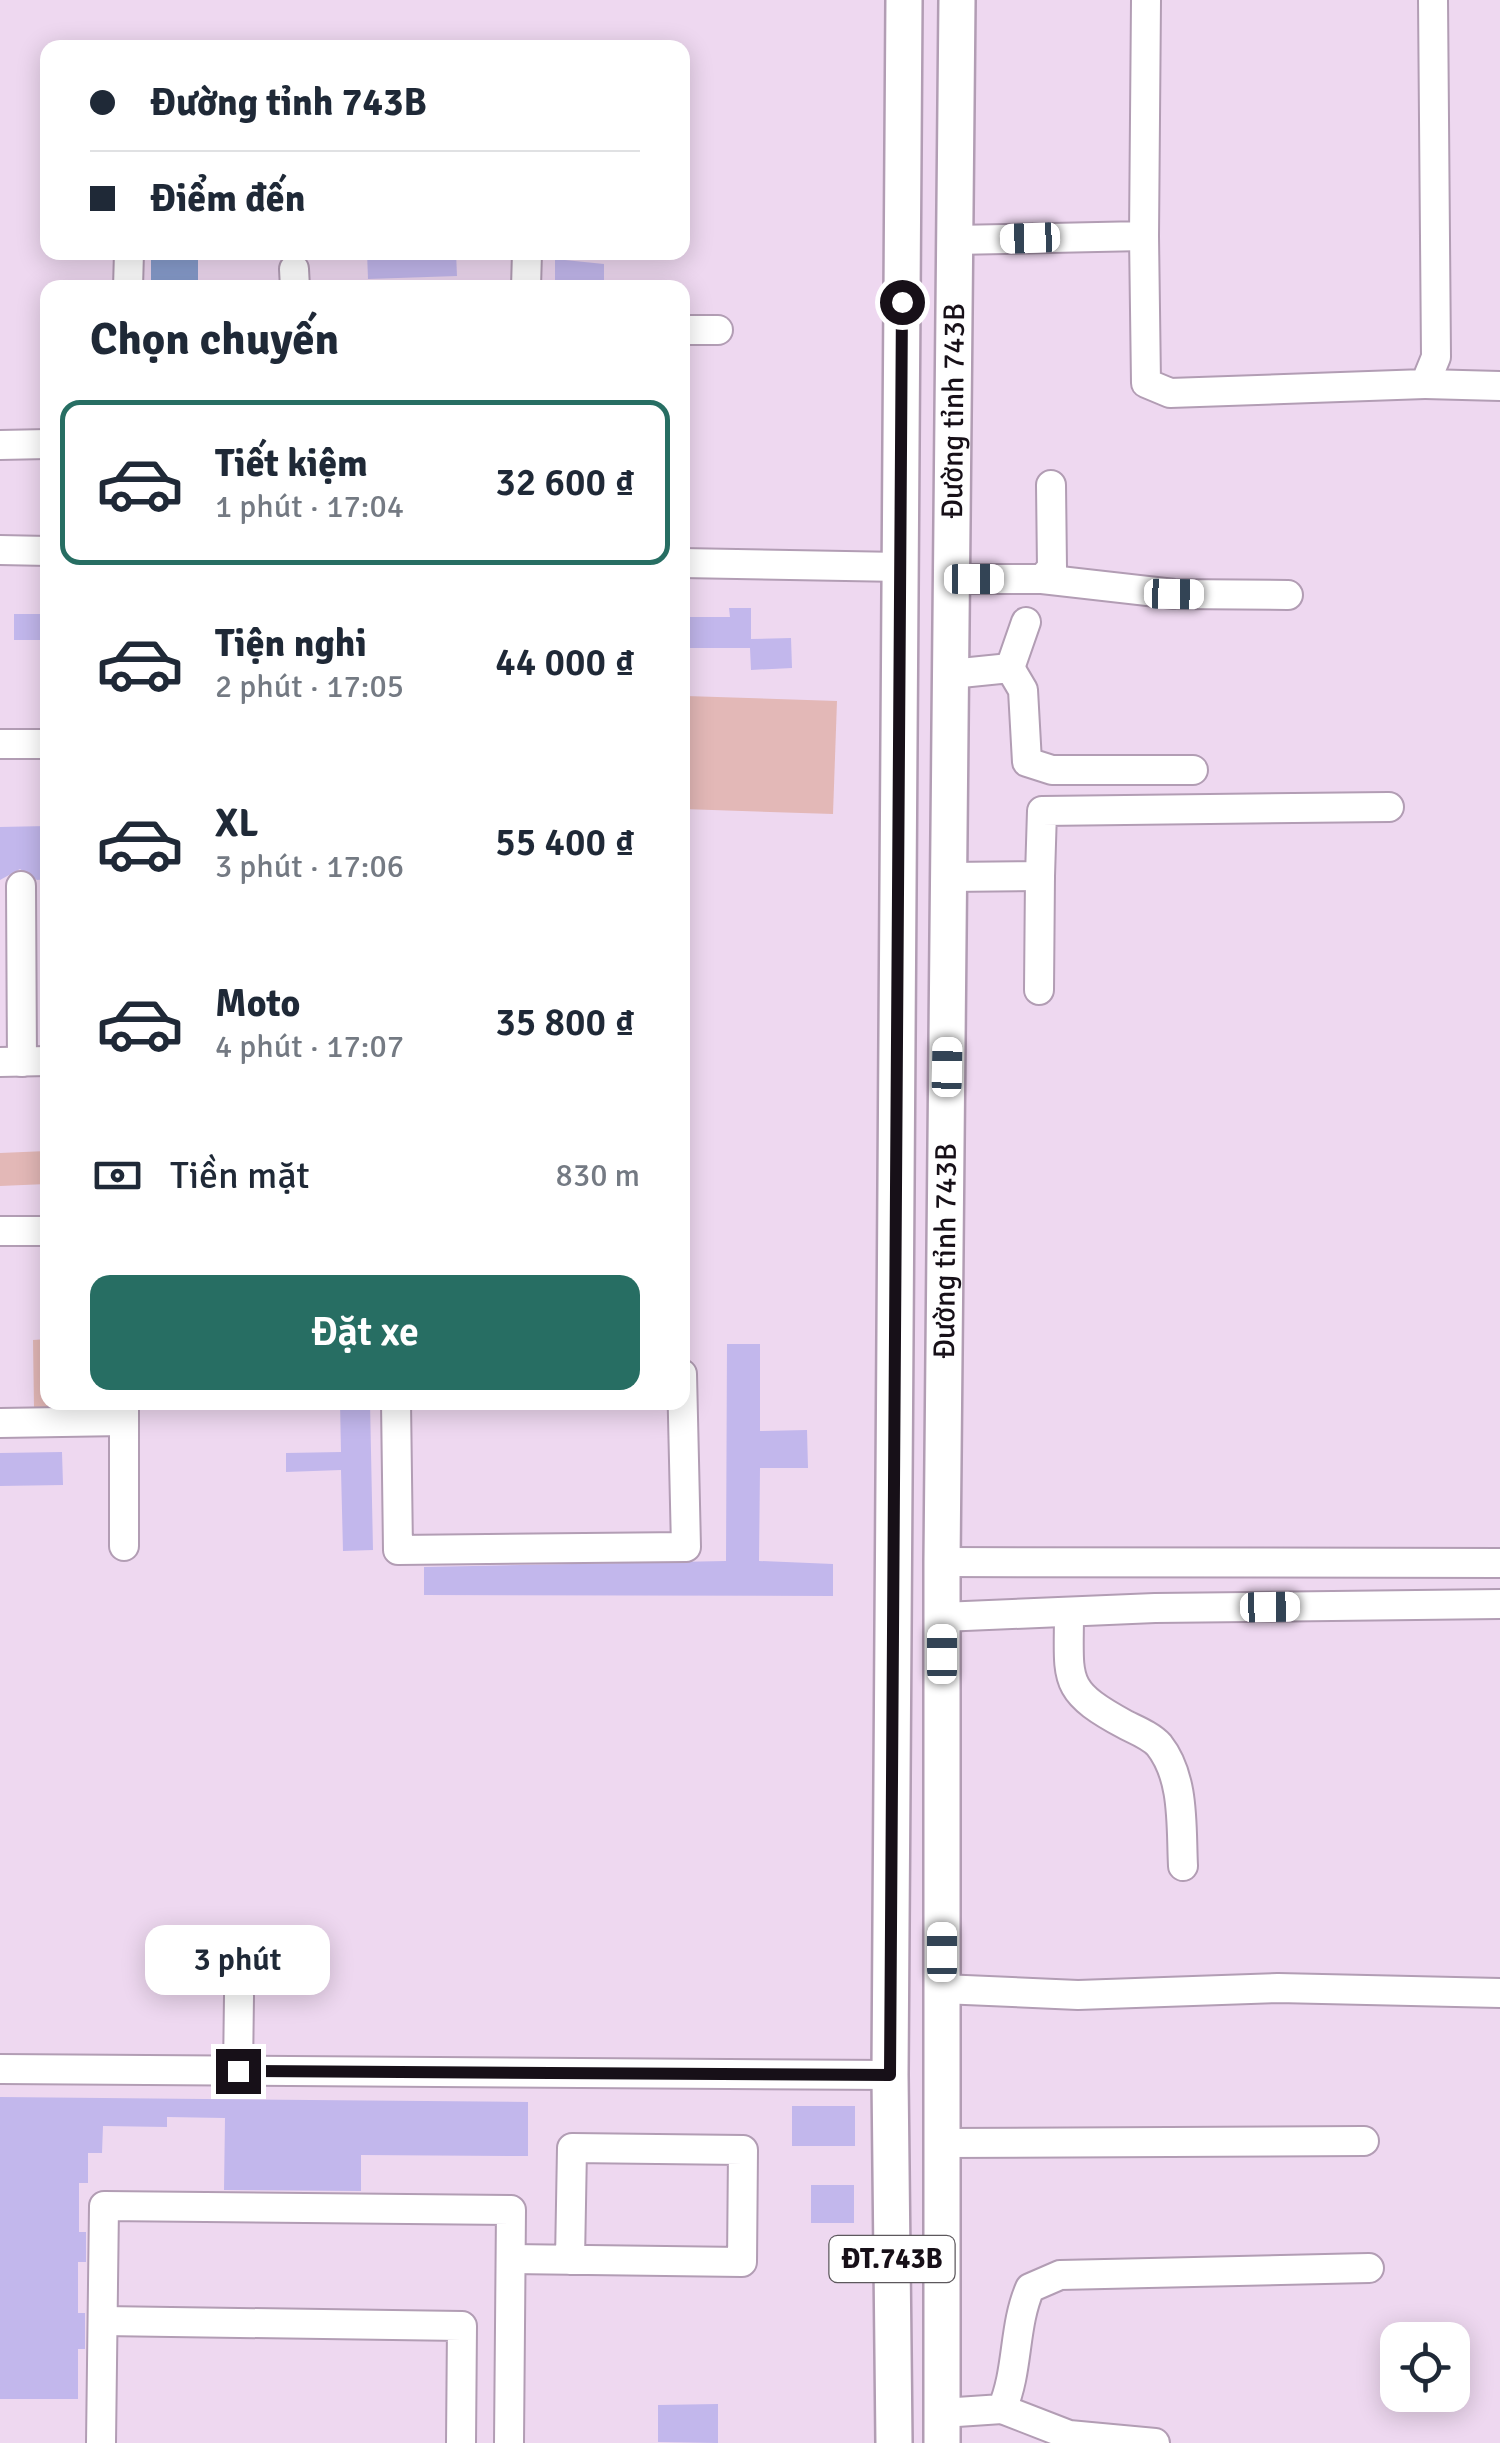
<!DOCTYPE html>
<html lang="vi">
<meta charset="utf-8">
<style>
:root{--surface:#fff;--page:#f6f6f7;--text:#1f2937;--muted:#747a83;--line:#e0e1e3;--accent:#276e63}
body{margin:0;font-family:Signika,sans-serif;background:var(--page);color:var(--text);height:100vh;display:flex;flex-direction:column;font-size:38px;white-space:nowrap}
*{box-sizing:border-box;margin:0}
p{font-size:32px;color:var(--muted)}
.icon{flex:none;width:55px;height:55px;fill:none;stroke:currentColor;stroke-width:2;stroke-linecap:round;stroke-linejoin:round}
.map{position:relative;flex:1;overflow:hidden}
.panel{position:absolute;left:40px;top:280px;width:650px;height:1130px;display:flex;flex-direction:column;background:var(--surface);border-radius:20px;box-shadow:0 5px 25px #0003}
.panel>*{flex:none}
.banner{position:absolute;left:40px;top:40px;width:650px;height:220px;border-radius:20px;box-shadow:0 5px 25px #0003;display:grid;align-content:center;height:220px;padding:0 50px;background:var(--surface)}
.controls{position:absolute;left:1380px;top:2322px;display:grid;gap:20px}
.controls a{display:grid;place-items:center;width:90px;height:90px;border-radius:20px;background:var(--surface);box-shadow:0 5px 25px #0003;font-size:50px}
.end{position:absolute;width:45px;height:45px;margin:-22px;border:12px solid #171018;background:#fff;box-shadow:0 0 0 5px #fff}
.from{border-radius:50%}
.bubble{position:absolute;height:70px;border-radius:20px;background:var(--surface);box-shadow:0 5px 25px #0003;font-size:32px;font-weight:600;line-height:70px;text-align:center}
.car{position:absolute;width:30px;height:60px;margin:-30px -15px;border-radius:12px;box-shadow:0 0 8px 2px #0007;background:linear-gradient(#fff 24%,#345 0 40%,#fff 0 76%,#345 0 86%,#fff 0)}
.banner b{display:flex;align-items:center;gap:35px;height:95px;font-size:38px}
.banner b+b{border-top:2px solid var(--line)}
.banner i{width:25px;height:25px;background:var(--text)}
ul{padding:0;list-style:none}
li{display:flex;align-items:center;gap:30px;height:165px;margin:0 20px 15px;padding:0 30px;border:5px solid transparent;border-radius:20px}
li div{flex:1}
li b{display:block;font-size:38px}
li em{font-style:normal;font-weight:600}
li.on{border-color:var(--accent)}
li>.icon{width:90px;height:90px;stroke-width:1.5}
h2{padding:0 50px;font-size:45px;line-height:120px}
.pay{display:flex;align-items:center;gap:25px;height:110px;padding:0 50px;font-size:38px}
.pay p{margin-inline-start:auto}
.primary-button{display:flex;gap:20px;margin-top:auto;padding:20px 50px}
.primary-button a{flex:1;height:115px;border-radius:20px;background:var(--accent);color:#fff;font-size:40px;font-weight:600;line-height:115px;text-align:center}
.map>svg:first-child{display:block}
.green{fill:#e3b8b7}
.water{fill:#879ccc}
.building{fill:#c2b7ec}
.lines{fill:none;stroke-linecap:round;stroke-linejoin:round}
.minor-casing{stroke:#b29db4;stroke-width:32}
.major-casing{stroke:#b29db4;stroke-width:40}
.minor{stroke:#fff;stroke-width:28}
.major{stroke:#fff;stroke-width:35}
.route{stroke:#171018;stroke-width:12}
.labels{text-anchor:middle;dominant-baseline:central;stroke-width:10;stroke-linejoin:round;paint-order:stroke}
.shield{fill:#fff;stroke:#5d585d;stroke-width:2.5}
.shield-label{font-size:28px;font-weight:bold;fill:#171018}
.street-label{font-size:30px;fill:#171018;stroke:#fff}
</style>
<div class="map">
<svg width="1500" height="2443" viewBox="0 0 1500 2443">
<rect width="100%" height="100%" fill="#eed8f0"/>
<g class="green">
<path d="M686,696l151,5 -4,113 -150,-5z"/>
<path d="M47,1151v33l-47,2v-33z"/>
<path d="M47,1339l1,63 21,1v5h-35l-1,-68z"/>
</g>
<rect class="water" x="151" y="253" width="47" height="34"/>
<g class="building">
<path d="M367,252h89l1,24 -89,3z"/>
<path d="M555,259l49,5v24h-49z"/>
<path d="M729,608h22v31l40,-1 1,30 -41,2 -1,-22h-68v-31h48z"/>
<rect x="14" y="614" width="34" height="26"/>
<path d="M47,826l1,53 -11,1 -17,-11 -20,11v-53z"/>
<path d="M727,1344h33v87l47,-1 1,38h-48l-1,93 74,3v32l-409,-1v-28l302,-6z"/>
<path d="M340,1402h30l3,148 -30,1 -2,-81 -55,2v-19l55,-1z"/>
<path d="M62,1452l1,33 -63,1v-33z"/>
<path d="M0,2097l528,5v54l-167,-1v36l-137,-1 1,-72 -58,-1v10l-64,-1 -1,27h-14v30h-9v49h7v30h-8v51h7v36h-7v50h-78z"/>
<rect x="792" y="2106" width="63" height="40"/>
<rect x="811" y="2185" width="43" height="38"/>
<path d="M718,2404v39l-60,-1v-37z"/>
</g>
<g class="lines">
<defs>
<g id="minor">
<path d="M1144,236l2,147 24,10 255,-9 11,-27 -3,-357"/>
<path d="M954,240l190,-4 2,-236"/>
<path d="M294,269l1,19"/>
<path d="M128,288l1,-36"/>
<path d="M526,288l1,-36"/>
<path d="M682,330h36"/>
<path d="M1425,384l75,2"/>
<path d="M0,445l48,-1"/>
<path d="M0,550l48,1"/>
<path d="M682,563l219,4"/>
<path d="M951,579h91l10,-11 -1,-83"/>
<path d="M1042,579l132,15 114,1"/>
<path d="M1010,668l16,-46"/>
<path d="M951,674l59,-6 13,22 4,72 25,8h141"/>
<path d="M0,744h48"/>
<path d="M949,877l91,-1 2,-65 347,-4"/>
<path d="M21,886l1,176"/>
<path d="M1039,990l1,-114"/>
<path d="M0,1062l48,-1"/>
<path d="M0,1231h48"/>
<path d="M124,1402v144"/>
<path d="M396,1402l2,148 288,-3 -4,-173"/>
<path d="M0,1423l124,-2"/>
<path d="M942,1562l558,1"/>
<path d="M1069,1612c0,69 -8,78 57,113 10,5 25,11 33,20 26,33 22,81 24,121"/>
<path d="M942,1617l213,-9 345,-4"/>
<path d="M942,1989l136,6 200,-7 222,5"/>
<path d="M0,2069l890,6"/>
<path d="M238,2071l1,-75"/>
<path d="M941,2143l423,-2"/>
<path d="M511,2259l231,3 1,-112 -171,-2 -2,112"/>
<path d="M103,2321l359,5 -1,117"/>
<path d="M1002,2409l67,26 86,8"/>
<path d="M942,2413l60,-4c17,-39 11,-82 28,-121l30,-13 309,-7"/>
<path d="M101,2443l3,-237 407,4 -2,233"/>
</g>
<g id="major">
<path d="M894,2443l-4,-368 14,-2075"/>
<path id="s1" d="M942,2443v-881l15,-1562"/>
</g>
</defs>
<use href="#minor" class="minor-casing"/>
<use href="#major" class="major-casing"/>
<use href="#minor" class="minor"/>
<use href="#major" class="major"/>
</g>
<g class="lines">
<path class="route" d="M238,2071l652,4 12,-1773"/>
</g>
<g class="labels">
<rect class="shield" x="829.5" y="2236" width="125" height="46" rx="8"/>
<g class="shield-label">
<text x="892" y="2259">ĐT.743B</text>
</g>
<g class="street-label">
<text stroke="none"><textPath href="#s1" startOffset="2032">Đường tỉnh 743B</textPath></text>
<text stroke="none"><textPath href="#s1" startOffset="1192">Đường tỉnh 743B</textPath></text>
</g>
</g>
</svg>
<div class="controls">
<a><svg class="icon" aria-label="locate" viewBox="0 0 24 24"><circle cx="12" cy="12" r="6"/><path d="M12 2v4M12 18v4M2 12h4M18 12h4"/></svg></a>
</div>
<i class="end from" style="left:902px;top:302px"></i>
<i class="end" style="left:238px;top:2071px"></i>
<div class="bubble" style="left:145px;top:1925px;width:185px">3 phút</div>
<i class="car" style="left:1030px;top:238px;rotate:268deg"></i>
<i class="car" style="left:974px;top:579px;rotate:90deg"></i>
<i class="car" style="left:1174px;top:594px;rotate:91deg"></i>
<i class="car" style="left:947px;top:1067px;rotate:1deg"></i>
<i class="car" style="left:1270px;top:1607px;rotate:89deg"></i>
<i class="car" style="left:942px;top:1654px;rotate:0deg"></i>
<i class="car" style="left:942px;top:1952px;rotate:0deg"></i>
<div class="banner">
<b><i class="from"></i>Đường tỉnh 743B</b>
<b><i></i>Điểm đến</b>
</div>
<section class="panel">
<h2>Chọn chuyến</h2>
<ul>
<li class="on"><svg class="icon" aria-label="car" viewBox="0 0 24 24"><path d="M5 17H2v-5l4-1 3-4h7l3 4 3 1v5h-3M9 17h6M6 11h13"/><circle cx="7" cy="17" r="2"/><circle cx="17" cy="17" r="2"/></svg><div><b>Tiết kiệm</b><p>1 phút · 17:04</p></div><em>32 600 ₫</em></li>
<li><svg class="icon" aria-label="car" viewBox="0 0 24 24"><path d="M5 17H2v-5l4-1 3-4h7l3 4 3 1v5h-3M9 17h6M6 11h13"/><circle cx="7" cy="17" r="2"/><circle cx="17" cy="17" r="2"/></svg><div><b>Tiện nghi</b><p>2 phút · 17:05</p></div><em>44 000 ₫</em></li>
<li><svg class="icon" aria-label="car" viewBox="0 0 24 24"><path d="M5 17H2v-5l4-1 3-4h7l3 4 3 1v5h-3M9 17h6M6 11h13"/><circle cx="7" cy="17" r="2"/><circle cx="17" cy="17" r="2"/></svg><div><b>XL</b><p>3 phút · 17:06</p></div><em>55 400 ₫</em></li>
<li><svg class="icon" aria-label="car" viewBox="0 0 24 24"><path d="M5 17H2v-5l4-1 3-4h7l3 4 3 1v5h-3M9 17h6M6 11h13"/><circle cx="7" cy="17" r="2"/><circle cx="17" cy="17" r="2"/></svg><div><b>Moto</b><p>4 phút · 17:07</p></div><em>35 800 ₫</em></li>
</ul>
<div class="pay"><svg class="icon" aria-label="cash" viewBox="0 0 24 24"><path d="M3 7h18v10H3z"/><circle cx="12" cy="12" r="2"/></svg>Tiền mặt<p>830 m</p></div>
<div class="primary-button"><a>Đặt xe</a></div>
</section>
</div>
